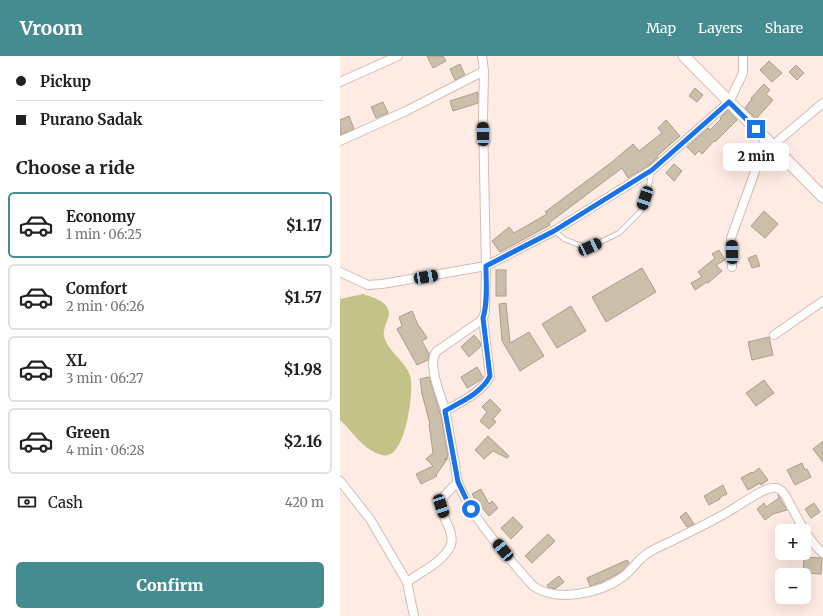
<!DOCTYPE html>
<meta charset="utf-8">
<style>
:root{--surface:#fff;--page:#f2f2f2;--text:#202124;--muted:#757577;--line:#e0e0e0;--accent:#448c8f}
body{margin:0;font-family:Merriweather,serif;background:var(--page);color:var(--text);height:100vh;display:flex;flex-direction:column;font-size:15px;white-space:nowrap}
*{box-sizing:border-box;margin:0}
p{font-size:13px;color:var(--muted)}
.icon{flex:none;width:22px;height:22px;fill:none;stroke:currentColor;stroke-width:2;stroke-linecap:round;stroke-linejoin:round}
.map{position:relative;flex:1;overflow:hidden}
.sheet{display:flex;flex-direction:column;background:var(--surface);width:340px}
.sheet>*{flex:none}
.guide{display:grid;align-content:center;height:88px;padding:0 16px;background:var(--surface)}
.tools{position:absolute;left:435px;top:468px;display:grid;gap:8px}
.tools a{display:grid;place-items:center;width:36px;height:36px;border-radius:6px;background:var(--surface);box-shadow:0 4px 16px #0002;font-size:20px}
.end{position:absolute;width:18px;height:18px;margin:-9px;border:5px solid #1a73e8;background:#fff;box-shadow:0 0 0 2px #fff}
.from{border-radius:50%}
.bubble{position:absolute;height:28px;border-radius:6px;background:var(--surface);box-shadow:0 4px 16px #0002;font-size:13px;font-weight:800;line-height:28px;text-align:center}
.car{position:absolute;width:12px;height:24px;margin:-12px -6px;border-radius:5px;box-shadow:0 0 3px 1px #0007;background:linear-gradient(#222 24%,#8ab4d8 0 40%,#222 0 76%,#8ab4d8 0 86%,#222 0)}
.guide b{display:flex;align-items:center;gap:14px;height:38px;font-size:15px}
.guide b+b{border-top:1px solid var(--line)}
.guide i{width:10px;height:10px;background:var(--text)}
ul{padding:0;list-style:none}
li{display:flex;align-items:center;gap:12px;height:66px;margin:0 8px 6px;padding:0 8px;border:2px solid var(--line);border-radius:6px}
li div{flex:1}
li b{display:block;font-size:15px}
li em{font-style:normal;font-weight:800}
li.selected{border-color:var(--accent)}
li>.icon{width:36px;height:36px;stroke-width:1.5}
h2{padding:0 16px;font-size:18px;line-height:48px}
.pay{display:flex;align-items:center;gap:10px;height:44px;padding:0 16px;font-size:15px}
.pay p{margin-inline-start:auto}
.primary-button{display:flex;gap:8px;margin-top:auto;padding:8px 16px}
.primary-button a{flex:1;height:46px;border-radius:6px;background:var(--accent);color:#fff;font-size:16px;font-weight:800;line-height:46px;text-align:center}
header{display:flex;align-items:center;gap:24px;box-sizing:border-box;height:56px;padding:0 20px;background:var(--accent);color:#fff}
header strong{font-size:19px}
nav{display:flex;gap:22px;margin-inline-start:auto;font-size:14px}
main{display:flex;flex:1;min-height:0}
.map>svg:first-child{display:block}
.forest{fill:#c3c288}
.building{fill:#cbbeab;stroke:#ac9f8d}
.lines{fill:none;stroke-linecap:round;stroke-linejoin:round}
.service-casing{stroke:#d4bdb3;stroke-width:6}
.minor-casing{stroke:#d4bdb3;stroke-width:10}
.secondary-casing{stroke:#d4bdb3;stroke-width:13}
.service{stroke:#fff;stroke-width:4}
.minor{stroke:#fff;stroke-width:8}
.secondary{stroke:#fff;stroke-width:11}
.route{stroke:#1a73e8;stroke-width:5}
</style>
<header>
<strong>Vroom</strong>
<nav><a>Map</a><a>Layers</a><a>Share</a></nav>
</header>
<main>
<section class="sheet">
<div class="guide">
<b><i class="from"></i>Pickup</b>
<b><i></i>Purano Sadak</b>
</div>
<h2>Choose a ride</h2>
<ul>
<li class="selected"><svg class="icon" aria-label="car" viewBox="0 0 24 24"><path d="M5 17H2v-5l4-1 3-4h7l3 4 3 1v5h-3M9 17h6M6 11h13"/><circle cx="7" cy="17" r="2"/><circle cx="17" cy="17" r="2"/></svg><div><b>Economy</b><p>1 min · 06:25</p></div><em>$1.17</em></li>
<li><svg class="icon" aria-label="car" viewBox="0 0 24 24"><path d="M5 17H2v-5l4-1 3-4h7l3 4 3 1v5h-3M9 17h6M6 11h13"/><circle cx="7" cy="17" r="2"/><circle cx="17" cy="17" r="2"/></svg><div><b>Comfort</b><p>2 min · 06:26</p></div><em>$1.57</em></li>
<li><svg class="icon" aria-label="car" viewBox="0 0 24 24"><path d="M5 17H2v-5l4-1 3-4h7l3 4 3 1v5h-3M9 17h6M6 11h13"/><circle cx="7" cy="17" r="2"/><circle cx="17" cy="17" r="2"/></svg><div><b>XL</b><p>3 min · 06:27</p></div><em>$1.98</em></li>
<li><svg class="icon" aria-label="car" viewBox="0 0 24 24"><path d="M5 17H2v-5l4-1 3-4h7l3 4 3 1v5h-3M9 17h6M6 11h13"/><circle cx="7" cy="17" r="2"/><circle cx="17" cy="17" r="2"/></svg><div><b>Green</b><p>4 min · 06:28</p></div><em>$2.16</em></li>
</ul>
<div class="pay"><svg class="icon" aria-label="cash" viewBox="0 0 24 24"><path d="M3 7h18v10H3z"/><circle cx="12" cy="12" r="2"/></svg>Cash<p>420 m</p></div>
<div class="primary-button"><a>Confirm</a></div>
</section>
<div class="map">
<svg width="483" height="560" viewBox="0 0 483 560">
<rect width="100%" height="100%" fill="#feebe3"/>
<path class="forest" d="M23,238c8,3 19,5 24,13 6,10 -5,19 -3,29 4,17 25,27 27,44 2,16 -6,82 -29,75 -18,-4 -29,-23 -42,-35v-121z"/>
<g class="building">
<path d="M87,0h16l3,5 -13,7z"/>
<path d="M429,5l13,12 -10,9 -12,-12z"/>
<path d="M120,8l5,11 -10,5 -5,-11z"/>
<path d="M456,9l8,8 -7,7 -8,-8z"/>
<path d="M424,28l6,6 -4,4 7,6 -17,19 -11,-11 7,-9 -1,-1z"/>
<path d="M355,32l8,7 -6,7 -8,-6z"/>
<path d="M138,36v11l-25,8 -3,-10z"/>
<path d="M43,46l5,11 -12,5 -5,-11z"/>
<path d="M388,54l9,10 -22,22 -1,-1 -12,13 -3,-3 -4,4 -8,-8 21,-19 2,2 11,-11 -1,-1z"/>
<path d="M9,60l5,13 -14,6v-15z"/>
<path d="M326,64l14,16 -23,20 1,1 -7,7 -23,14 -6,-10 -73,55 1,2 -50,27 -8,-11 17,-14 5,6 33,-19 -2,-2 67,-50 21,-18 6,7 23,-18 -4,-5z"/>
<path d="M334,108l8,7 -8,10 -8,-8z"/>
<path d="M424,155l14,13 -13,14 -14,-12z"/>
<path d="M379,194l6,10 -9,5 6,6 -14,12 -1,-1 -12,8 -4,-7 11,-6 -4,-5 17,-14 -3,-4z"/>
<path d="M416,199l4,11 -8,2 -4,-10z"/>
<path d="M302,212l14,24 -50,30 -14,-25z"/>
<rect x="156" y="214" width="10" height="26"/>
<path d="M166,247l4,40 19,-11 15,24 -24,15 -18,-30 -3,-37z"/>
<path d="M231,250l15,25 -29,17 -15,-24z"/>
<path d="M72,255l7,16h1l7,11 -5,3 7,13 -1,6 -11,5 -20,-36 5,-3 -3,-9z"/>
<path d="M134,279l6,7 1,4 -12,11 -8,-10z"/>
<path d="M429,281l4,18 -21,5 -4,-18z"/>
<path d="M137,311l6,10 -2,3 -14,8 -6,-11z"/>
<path d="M89,321l12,39 7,40 -4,4 4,-2 -12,17 1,1 -16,8 -5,-10 17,-8 -7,-7 7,-6 -4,-29h1l-8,-30 -2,-15z"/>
<path d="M424,324l10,13 -18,13 -10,-13z"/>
<path d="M150,343l11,11 -8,9 3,3 -7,7 -9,-8 7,-9 -5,-5z"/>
<path d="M148,380l21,20 -2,2 -14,-7 -9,8 -9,-9z"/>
<path d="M483,385v21l-10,-13z"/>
<path d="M462,407l3,7 2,-1 4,8 -16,8 -8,-15z"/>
<path d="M419,412l9,12 -7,5 -1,-2 -12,7 -7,-12 11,-6 1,1z"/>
<path d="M383,429l4,9 -7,3v2l-11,6 -5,-9z"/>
<path d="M141,433l8,15 3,-3 6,7 -9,8 -13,-15 -4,-7z"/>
<path d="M438,439l9,15 -14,4 -8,6 -8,-11 7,-6 2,4 13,-9z"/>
<path d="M474,447l6,9 -9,6 -6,-9z"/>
<path d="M346,456l8,12 -7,3 -7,-10z"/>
<path d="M173,461l10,10 -12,12 -10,-11z"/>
<path d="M208,478l7,7 -23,22 -7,-7z"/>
<path d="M464,501l18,1 -1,16 -18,-1z"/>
<path d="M287,504l2,3 -8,9 -19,10 -12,4 -3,-8z"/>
<path d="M219,520l5,6 -9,7 -7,-2 -1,-2z"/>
</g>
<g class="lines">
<defs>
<path id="service" d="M215,175l9,8 15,6 11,2 29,-14 22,-22 8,-26 3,-15"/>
<g id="minor">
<path d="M142,0l2,15 -1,48 3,147 -1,46 -2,6 -4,4 -42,29c-11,12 4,44 8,59 4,17 6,36 10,54 1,6 1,12 3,18 12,35 51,76 75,104 24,17 69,7 91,-10 8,-6 13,-15 21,-21 8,-6 18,-10 27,-14 21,-11 44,-21 64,-34 9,-5 33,-24 43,-18 6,3 9,11 12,17 8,15 19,37 32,47"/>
<path d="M0,26l58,-26"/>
<path d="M0,85l66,-30 78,-40"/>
<path d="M432,90l51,-43"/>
<path d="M392,211l-1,-29 26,-72 8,-28"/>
<path d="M0,216l28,13 14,-1 104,-18 68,-35 98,-61 77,-68 14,-29v-17"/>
<path d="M434,279l49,-34"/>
<path d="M105,355c15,-9 37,-18 45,-35l-7,-58"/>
<path d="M0,425l30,38 37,63"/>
<path d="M74,560l-7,-34c14,-10 34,-19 43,-35 8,-17 -16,-35 -7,-49 4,-6 10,-11 15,-16"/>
</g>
<path id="secondary" d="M344,0l139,141"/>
</defs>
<use href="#service" class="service-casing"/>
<use href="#minor" class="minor-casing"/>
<use href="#secondary" class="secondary-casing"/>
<use href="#service" class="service"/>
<use href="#minor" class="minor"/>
<use href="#secondary" class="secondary"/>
</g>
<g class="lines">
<path class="route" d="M131,453l-13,-27 -13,-71c15,-9 37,-18 45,-35l-7,-58c5,-16 3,-35 3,-52l68,-35 98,-61 77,-68 27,27"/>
</g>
</svg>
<div class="tools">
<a>+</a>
<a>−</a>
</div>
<i class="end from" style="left:131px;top:453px"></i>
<i class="end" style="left:416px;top:73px"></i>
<div class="bubble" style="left:383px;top:87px;width:66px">2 min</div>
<i class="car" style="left:143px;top:78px;rotate:359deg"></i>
<i class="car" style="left:305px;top:142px;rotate:198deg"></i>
<i class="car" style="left:250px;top:191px;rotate:65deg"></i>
<i class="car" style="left:392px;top:196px;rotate:359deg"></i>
<i class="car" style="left:86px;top:221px;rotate:80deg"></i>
<i class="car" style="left:101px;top:450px;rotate:162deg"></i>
<i class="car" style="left:163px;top:494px;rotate:321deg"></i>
</div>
</main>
